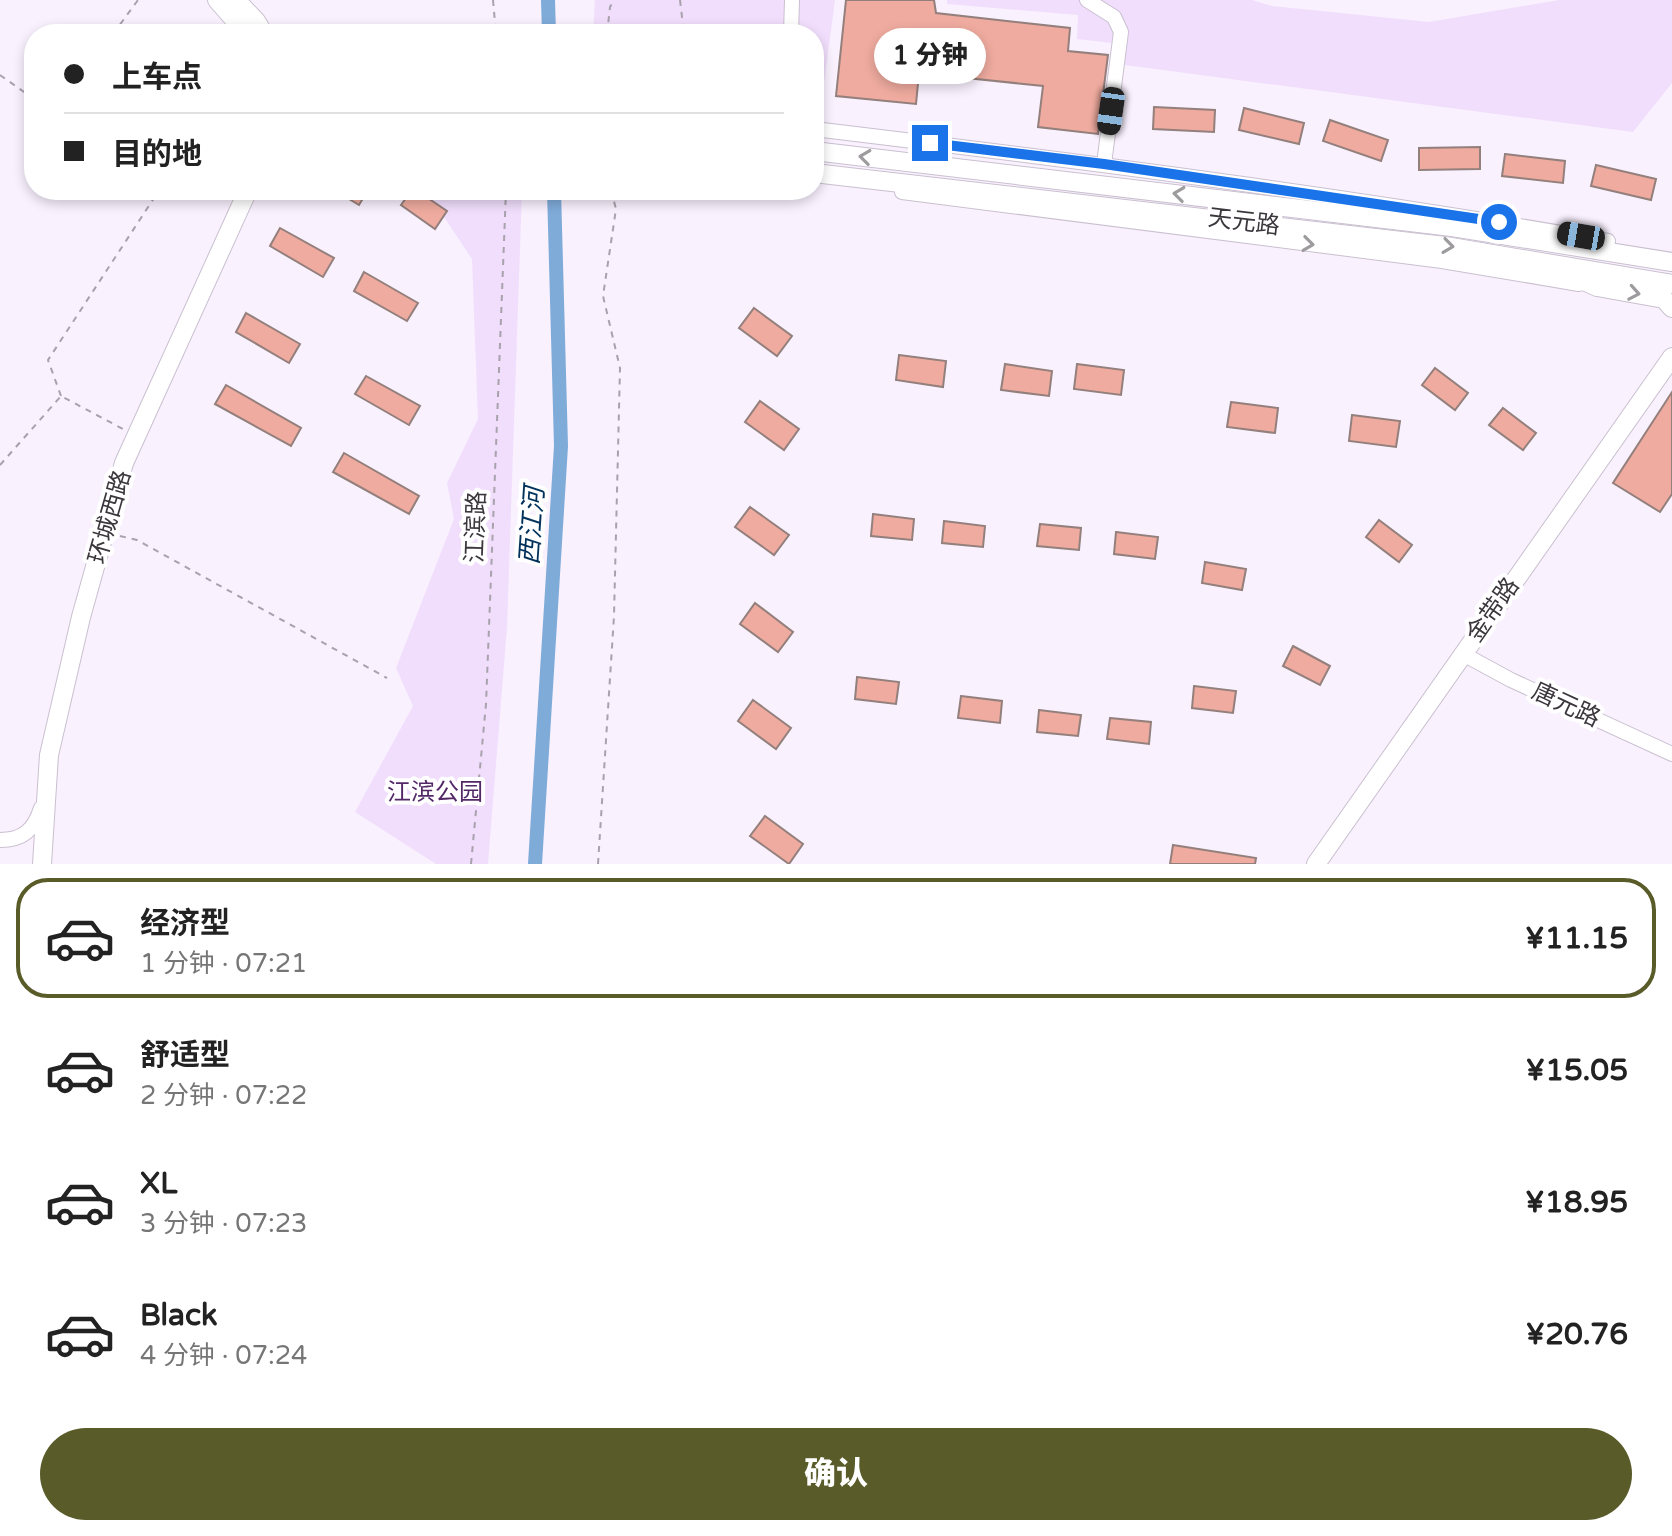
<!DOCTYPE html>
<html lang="zh">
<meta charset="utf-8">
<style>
:root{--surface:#fff;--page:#f2f2f2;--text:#222;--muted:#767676;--line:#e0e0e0;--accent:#595b28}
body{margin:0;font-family:"Varela Round","Noto Sans SC",sans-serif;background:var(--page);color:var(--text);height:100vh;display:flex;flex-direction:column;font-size:30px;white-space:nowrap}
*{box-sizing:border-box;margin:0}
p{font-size:26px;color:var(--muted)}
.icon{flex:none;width:44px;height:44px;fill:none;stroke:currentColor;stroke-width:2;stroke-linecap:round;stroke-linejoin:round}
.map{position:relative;height:864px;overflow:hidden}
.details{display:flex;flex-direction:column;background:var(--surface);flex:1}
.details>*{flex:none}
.top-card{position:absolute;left:24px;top:24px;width:800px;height:176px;border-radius:32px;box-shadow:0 4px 12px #0003;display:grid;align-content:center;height:176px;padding:0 40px;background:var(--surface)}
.end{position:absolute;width:36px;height:36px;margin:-18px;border:10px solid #1a73e8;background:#fff;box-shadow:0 0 0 4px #fff}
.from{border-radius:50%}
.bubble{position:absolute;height:56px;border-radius:28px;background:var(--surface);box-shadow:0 4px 12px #0003;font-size:26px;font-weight:800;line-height:56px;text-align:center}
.car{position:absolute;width:24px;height:48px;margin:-24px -12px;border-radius:10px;box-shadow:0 0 6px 2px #0007;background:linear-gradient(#222 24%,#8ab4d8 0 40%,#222 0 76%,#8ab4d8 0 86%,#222 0)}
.top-card b{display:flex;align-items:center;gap:28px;height:76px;font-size:30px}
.top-card b+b{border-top:2px solid var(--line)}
.top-card i{width:20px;height:20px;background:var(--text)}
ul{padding:14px 0 0;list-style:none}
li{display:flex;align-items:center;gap:24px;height:120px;margin:0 16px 12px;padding:0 24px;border:4px solid transparent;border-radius:32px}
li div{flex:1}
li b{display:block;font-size:30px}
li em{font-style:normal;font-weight:800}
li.selected{border-color:var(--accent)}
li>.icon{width:72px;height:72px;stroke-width:1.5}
.primary-button{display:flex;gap:16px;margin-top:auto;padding:16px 40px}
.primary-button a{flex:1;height:92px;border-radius:48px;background:var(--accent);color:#fff;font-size:32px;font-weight:800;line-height:92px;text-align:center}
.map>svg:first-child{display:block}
.green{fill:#f1defc}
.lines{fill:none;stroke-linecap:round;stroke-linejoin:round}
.canal{stroke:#7fabd9;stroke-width:14}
.building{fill:#efab9f;stroke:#937f7c;stroke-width:2}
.minor-casing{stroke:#cac0d0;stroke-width:16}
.major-casing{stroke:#cac0d0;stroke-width:20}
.path{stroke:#a8a2ac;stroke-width:2;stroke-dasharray:6 6;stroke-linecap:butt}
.minor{stroke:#fff;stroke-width:14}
.major{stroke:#fff;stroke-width:18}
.oneway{stroke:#9d9b9e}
.route{stroke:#1a73e8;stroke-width:10}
.labels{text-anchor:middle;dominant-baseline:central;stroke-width:8;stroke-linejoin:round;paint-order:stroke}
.street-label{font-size:24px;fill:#3b373d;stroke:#fff}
.park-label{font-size:24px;fill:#522867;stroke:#fff}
.water-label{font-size:26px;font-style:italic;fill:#00315a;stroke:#fff}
</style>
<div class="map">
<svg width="1672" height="864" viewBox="0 0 1672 864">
<rect width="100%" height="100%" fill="#f9f1fe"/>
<g class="green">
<path d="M595,0h240l-16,121 -5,-1v-86h-221z"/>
<path d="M947,0h305l20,6 157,16 130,-22h113v83l-39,49 -508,-67 -4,-21 -44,-5 1,-24 -131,-11z"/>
<path d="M426,190h96l-15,437 -19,237h-52l-81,-52 58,-106 -17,-38 58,-149 -7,-36 31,-64 -6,-160z"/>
</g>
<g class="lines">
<g class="canal">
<path d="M548,0l1,34"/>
<path d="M535,864l26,-418 -7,-256"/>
</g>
</g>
<g class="building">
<path d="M846,0h88l2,13 134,15 -2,23 40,4 -10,79 -60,-7 5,-41 -124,-13 -3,31 -80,-8z"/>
<path d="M1154,107l61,3 -1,22 -61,-3z"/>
<path d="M1244,108l60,15 -5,21 -60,-14z"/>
<path d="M1330,120l58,20 -7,21 -58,-20z"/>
<path d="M1480,147v22l-61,1v-22z"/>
<path d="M1505,154l60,7 -2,22 -61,-7z"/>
<path d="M1596,165l60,14 -5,21 -60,-14z"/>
<path d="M334,190h34l-9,15z"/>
<path d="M412,190h4l31,21 -12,18 -34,-24z"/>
<path d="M280,228l54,30 -11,19 -53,-31z"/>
<path d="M364,272l54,31 -11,18 -53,-30z"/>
<path d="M754,308l38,28 -15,20 -38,-28z"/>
<path d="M246,313l54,31 -11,19 -53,-31z"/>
<path d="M899,355l47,6 -3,26 -47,-7z"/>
<path d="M1005,364l47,7 -3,25 -48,-6z"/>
<path d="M1077,364l47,6 -3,25 -47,-6z"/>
<path d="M1435,368l33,25 -13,17 -33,-25z"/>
<path d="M366,376l54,30 -11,19 -54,-31z"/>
<path d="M226,385l75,43 -10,18 -76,-42z"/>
<path d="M1672,392v102l-12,18 -47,-29z"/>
<path d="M760,401l39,28 -15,21 -39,-28z"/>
<path d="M1231,402l47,6 -3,25 -48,-6z"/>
<path d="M1503,408l33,25 -13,17 -34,-25z"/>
<path d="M1352,415l48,6 -4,26 -47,-6z"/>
<path d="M344,453l75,43 -10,18 -76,-42z"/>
<path d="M750,507l39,28 -15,20 -39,-28z"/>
<path d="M873,514l41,5 -2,21 -41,-4z"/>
<path d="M1379,520l33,25 -13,17 -33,-25z"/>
<path d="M944,521l41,5 -2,21 -41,-4z"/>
<path d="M1040,524l41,4 -2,22 -42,-4z"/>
<path d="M1116,532l42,5 -3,22 -41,-5z"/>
<path d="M1205,562l41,7 -4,21 -40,-7z"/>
<path d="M755,603l38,29 -15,20 -38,-28z"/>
<path d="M1293,646l37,20 -10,19 -37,-19z"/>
<path d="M857,677l42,5 -3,22 -41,-5z"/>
<path d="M1194,686l42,5 -3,22 -41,-5z"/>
<path d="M961,696l41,5 -2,22 -42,-5z"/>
<path d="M753,700l38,28 -15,21 -38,-28z"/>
<path d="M1039,710l42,5 -3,21 -41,-4z"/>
<path d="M1110,718l41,4 -2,22 -42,-5z"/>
<path d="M765,816l38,28 -14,20 -39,-28z"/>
<path d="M1173,845l83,13 -1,6h-85z"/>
</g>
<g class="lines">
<defs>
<g id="minor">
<path d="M1087,0l27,17 7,15 -17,132"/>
<path d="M791,34l1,-34"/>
<path d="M814,129c266,32 531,66 794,112"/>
<path d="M902,192l540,69 137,23"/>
<path d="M1463,654l48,26 161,74"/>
<path d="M0,840c23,0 34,-10 41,-32"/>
</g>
<g id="major">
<path d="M217,0l30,34"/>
<path d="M236,0l20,21 8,13"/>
<path d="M814,151l638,76 220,35"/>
<path d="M814,173l631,73 227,38"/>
<path d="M1566,273l31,14 67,12 8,9"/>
<path d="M42,864l7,-109 32,-138 43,-154 124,-273"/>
<path d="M1316,864l356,-507"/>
</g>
</defs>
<use href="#minor" class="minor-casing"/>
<use href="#major" class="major-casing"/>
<g class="path">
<path d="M493,0l3,34"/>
<path d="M680,0l4,34"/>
<path d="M113,34l25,-34"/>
<path d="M607,34l3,-27 4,-7"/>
<path d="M0,75l34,24"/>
<path d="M61,396l-13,-36 108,-165 -6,-5"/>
<path d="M0,465l61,-69 62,33"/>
<path d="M120,536l17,4 250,138"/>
<path d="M471,864l15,-160 20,-514"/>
<path d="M598,864l16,-248 6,-248 -17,-72 13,-87 -5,-19"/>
</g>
<use href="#minor" class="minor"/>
<use href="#major" class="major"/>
</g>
<defs><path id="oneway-chevron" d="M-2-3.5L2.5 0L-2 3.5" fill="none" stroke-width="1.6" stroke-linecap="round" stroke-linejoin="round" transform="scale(2)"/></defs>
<g class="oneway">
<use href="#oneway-chevron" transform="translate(865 157) rotate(-173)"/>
<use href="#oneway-chevron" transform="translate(1179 194) rotate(-173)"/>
<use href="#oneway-chevron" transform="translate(1308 244) rotate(7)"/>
<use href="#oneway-chevron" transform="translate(1448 246) rotate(8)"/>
<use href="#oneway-chevron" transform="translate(1634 293) rotate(10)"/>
</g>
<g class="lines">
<path class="route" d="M930,143l174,21 395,58"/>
</g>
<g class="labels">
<g class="street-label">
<text transform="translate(1244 222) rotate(7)">天元路</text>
<text transform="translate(110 517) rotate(-74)">环城西路</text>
<text transform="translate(476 527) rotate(-88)">江滨路</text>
<text transform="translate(1493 610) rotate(-55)">金带路</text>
<text transform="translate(1566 705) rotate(25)">唐元路</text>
</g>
<g class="park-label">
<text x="435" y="792">江滨公园</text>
</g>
<g class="water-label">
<text transform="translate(532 526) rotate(-86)">西江河</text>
</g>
</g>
</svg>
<i class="end from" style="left:1499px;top:222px"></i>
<i class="end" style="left:930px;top:143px"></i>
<div class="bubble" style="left:874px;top:28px;width:112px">1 分钟</div>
<i class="car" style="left:1111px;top:111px;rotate:188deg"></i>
<i class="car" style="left:1581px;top:236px;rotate:280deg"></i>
<div class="top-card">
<b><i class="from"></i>上车点</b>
<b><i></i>目的地</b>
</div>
</div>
<section class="details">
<ul>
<li class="selected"><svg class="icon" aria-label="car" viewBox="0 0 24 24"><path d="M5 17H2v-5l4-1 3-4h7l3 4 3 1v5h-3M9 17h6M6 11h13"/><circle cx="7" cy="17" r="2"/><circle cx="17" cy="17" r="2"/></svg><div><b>经济型</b><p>1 分钟 · 07:21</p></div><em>¥11.15</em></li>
<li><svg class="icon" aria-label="car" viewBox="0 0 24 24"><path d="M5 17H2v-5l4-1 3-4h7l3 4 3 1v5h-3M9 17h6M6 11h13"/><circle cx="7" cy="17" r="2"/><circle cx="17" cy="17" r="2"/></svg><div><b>舒适型</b><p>2 分钟 · 07:22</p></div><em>¥15.05</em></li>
<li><svg class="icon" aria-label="car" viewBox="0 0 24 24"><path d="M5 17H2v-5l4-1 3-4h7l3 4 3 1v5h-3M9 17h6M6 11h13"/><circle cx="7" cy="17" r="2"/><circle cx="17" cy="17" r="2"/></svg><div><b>XL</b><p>3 分钟 · 07:23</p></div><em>¥18.95</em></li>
<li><svg class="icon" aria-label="car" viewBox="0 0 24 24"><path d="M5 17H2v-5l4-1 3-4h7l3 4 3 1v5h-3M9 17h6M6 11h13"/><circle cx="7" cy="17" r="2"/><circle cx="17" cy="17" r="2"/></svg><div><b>Black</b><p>4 分钟 · 07:24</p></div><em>¥20.76</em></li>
</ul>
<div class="primary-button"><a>确认</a></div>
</section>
